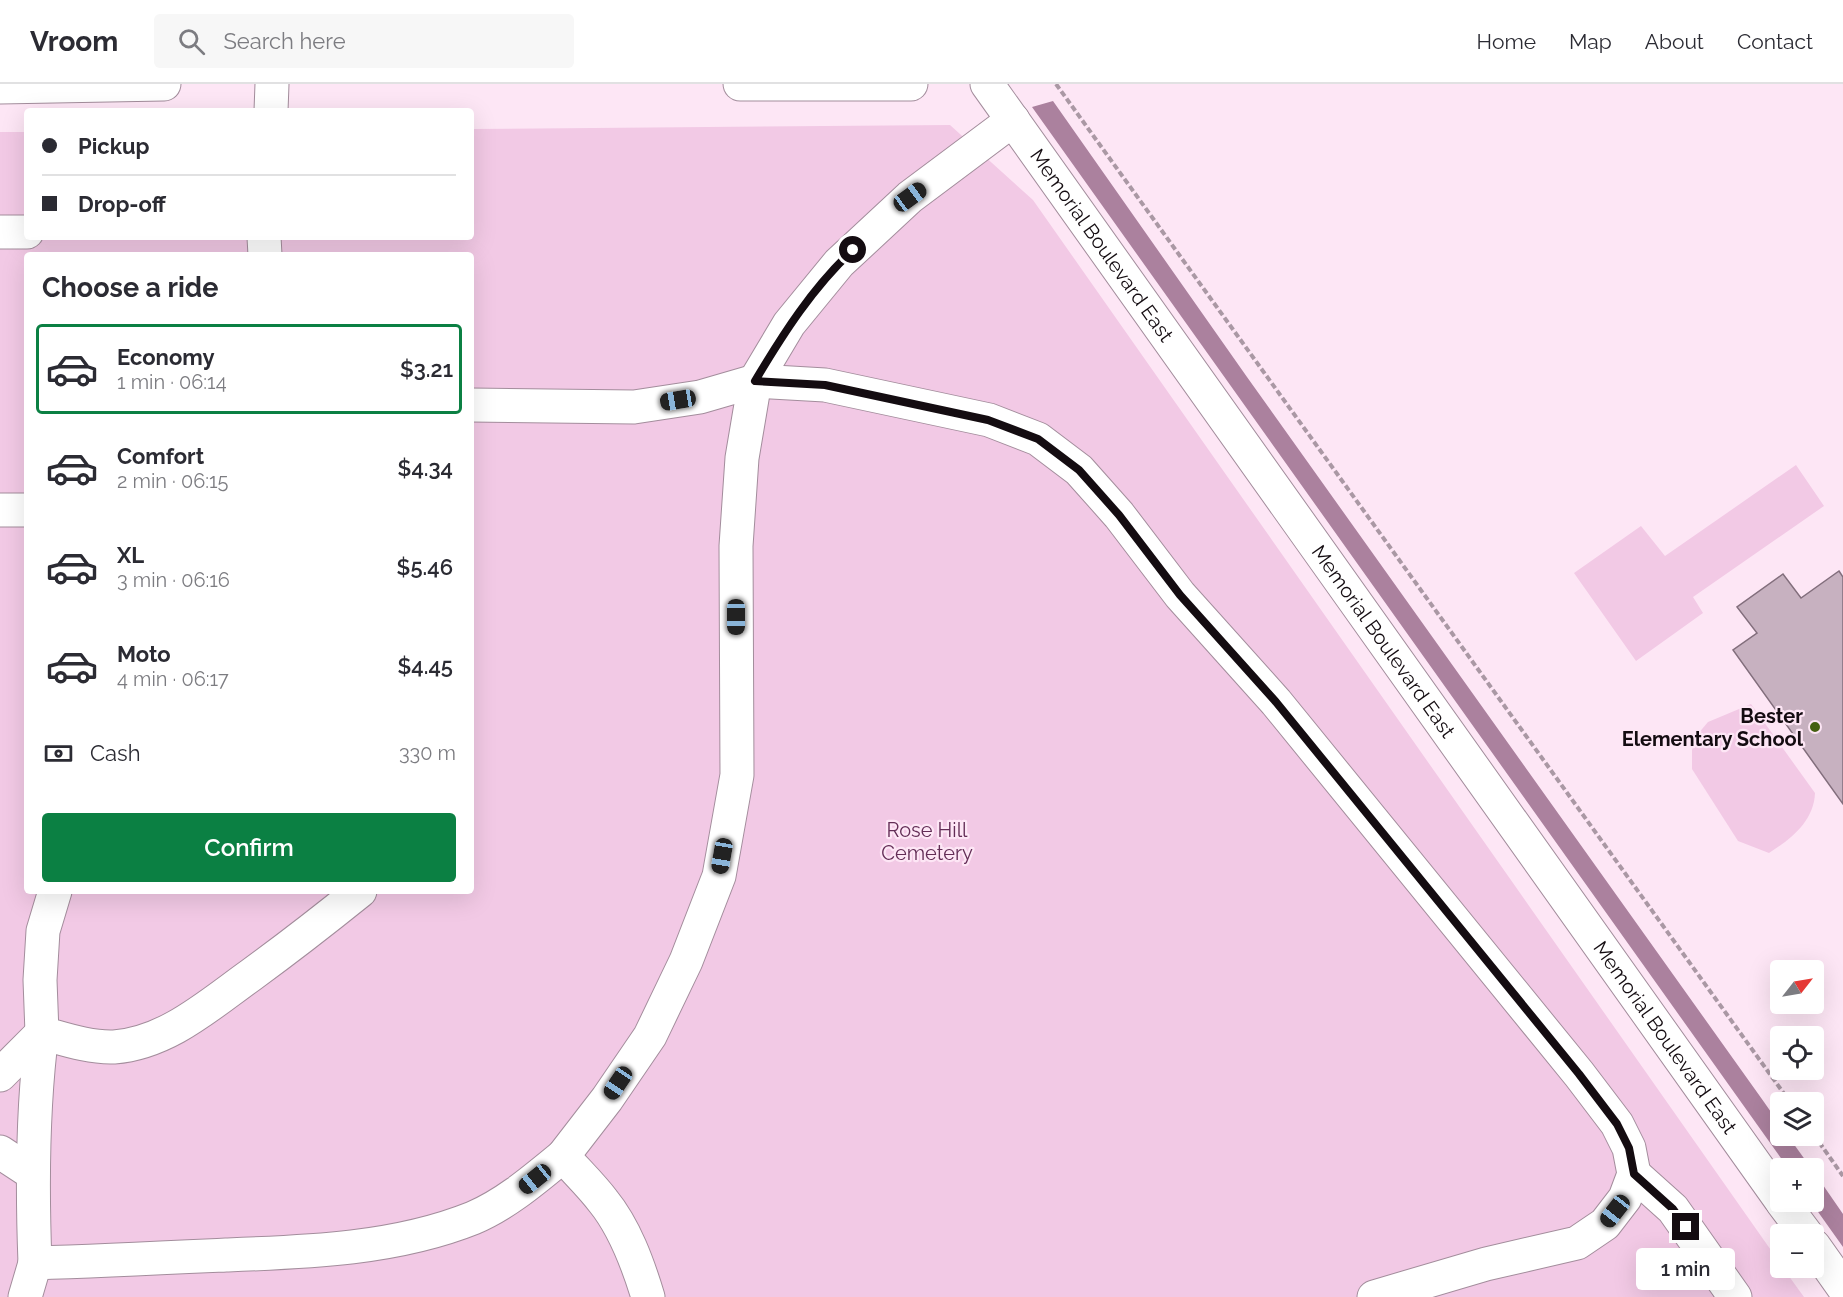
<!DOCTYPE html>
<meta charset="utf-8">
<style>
:root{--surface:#fff;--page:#f7f7f7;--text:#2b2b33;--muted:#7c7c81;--line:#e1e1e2;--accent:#0b8043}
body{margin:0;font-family:Raleway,sans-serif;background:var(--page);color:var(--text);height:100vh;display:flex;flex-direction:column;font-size:22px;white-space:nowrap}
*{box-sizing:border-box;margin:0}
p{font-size:20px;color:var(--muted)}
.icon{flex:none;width:33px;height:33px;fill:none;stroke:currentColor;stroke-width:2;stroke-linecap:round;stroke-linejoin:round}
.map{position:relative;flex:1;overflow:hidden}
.sheet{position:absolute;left:24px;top:168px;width:450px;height:642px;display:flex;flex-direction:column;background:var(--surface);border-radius:6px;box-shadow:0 6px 24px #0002}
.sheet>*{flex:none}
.hud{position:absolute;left:24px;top:24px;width:450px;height:132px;border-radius:6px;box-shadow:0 6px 24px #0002;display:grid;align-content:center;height:132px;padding:0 18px;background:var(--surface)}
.needle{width:39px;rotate:59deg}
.buttons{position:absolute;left:1770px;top:876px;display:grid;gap:12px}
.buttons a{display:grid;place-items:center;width:54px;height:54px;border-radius:6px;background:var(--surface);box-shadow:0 6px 24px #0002;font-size:30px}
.end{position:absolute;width:27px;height:27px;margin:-14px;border:8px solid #140c11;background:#fff;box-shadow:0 0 0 3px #fff}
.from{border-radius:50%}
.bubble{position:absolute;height:42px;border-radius:6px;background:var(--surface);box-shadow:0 6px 24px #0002;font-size:20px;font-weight:600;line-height:42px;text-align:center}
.car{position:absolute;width:18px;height:36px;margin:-18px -9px;border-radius:8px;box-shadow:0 0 4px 2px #0007;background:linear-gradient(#222 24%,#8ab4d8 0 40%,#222 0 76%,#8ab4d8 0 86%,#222 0)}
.hud b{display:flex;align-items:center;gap:21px;height:57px;font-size:22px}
.hud b+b{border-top:2px solid var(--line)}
.hud i{width:15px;height:15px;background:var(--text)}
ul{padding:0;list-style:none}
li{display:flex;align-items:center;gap:18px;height:90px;margin:0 12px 9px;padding:0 6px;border:3px solid transparent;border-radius:6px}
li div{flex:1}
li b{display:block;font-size:22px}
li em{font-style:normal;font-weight:600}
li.selected{border-color:var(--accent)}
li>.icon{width:54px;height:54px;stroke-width:1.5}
h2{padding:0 18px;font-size:27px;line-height:72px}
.pay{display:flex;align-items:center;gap:15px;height:66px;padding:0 18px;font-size:22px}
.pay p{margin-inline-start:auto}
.button{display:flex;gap:12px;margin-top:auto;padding:12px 18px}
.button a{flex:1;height:69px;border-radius:6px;background:var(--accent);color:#fff;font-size:24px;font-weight:600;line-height:69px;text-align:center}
header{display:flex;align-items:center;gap:36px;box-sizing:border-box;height:84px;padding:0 30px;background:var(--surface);border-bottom:2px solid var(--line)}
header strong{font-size:28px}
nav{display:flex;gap:33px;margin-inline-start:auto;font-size:21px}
.search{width:420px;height:54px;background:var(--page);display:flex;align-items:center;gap:15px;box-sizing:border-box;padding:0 21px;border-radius:6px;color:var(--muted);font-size:22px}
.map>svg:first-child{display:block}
.green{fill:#f2c9e5;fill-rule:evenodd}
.water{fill:#ab819e}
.building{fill:#c7b1c0;stroke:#826e7c;stroke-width:1.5}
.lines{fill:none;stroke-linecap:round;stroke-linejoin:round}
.minor-casing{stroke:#a38d9c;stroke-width:35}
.major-casing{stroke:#a38d9c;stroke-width:35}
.path{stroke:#aa98a4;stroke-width:4;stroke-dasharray:6 3;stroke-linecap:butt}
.minor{stroke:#fff;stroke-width:33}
.major{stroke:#fff;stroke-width:33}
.route{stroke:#140c11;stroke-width:8}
.poi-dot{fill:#446011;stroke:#fde6f5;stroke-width:2}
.labels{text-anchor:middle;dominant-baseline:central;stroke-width:4.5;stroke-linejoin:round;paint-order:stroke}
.street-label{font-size:20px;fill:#140c11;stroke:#fde6f5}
.poi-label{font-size:20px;font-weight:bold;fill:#140c11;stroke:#fde6f5;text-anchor:end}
.park-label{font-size:20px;fill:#632d56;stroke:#fde6f5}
</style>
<header>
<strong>Vroom</strong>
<div class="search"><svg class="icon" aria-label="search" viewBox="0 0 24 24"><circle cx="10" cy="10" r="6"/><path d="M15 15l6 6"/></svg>Search here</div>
<nav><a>Home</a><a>Map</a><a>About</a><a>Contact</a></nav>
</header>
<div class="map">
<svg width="1843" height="1213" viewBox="0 0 1843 1213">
<rect width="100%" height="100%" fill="#fde6f5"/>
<g class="green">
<path d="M950,41l83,75 747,1063v5h3l21,29h-1804v-1165h27v105h444v-108zM27,171h444v636h-444z"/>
<path d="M1796,381l28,41 -131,91 10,16 -67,48 -62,-88 67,-47 24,30z"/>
<path d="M1751,620l64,89c-1,28 -24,46 -46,60l-31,-12 -46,-72v-19l5,-15 11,-13z"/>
</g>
<g class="water">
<path d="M1053,17l194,276 517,725 16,23v11h8l23,32h-23l-756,-1061z"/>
<path d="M1814,1088l29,42v33l-32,-45h3z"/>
</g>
<path class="building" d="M1839,487l4,6v227l-110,-154 24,-17 -20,-26 46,-33 18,24z"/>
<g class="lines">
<defs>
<g id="minor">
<path d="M271,27l1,-27"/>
<path d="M0,148h27"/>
<path d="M264,153l1,18"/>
<path d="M471,321l163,2 66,-10 55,-16 70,4 164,35 49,19 41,31 40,45 61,80 96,107 303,372 38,50 12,24 5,26 -9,24 -20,26 -28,19 -91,21 -112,33"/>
<path d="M0,426h27"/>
<path d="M55,807l-12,40 -3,49 2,53c22,6 48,15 72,14 53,-4 95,-42 137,-72 37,-27 73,-55 109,-84"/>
<path d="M0,991l42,-42"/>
<path d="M0,1068l32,21"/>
<path d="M563,1072l44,-57 43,-63 36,-75 33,-85 18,-101 -1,-229 6,-88 13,-77 34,-57 50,-61 71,-66 103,-77"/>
<path d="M1634,1090l39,35 62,88"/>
<path d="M35,1179c-3,-77 -3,-153 7,-230"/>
<path d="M25,1213l10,-34c64,-2 127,-5 191,-8 82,-3 170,-6 247,-37 33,-14 62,-39 90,-62 13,15 28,29 40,45 22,27 35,63 45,96"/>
</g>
<g id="major">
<path d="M740,0h171"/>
<path id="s1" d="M987,0l793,1115"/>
<path d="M0,3l164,-3"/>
<path d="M1782,1118l24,32"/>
<path d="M1814,1162l29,41"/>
</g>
</defs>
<use href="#minor" class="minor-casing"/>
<use href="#major" class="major-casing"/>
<g class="path">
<path d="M1056,0l734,1018"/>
<path d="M1814,1051l29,41"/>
</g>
<use href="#minor" class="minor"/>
<use href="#major" class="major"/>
</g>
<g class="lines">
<path class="route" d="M853,166c-40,37 -70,84 -98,131l70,4 163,35 50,19 41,31 40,45 61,80 96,107 303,372 38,50 12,24 5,26 39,35 13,18"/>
</g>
<circle class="poi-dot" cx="1815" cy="643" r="6"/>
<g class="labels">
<g class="street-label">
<text stroke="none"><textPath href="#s1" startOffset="198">Memorial Boulevard East</textPath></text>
<text stroke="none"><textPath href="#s1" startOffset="684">Memorial Boulevard East</textPath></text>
<text stroke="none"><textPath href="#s1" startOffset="1170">Memorial Boulevard East</textPath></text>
</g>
<g class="poi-label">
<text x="1803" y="632">Bester<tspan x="1803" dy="23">Elementary School</tspan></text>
</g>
<g class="park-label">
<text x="927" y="746">Rose Hill<tspan x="927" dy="23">Cemetery</tspan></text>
</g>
</g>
</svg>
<div class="buttons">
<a><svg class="needle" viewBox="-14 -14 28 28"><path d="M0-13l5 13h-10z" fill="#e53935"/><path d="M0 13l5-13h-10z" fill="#7c7c81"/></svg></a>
<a><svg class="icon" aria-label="locate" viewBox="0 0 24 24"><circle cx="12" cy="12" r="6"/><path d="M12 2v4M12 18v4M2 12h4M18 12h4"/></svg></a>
<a><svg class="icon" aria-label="layers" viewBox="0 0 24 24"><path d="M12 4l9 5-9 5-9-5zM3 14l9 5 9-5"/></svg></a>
<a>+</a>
<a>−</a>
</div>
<i class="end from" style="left:853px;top:166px"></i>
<i class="end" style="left:1686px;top:1143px"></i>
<div class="bubble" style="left:1636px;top:1164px;width:99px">1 min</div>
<i class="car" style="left:910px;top:113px;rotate:54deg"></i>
<i class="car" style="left:678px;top:316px;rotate:261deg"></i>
<i class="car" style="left:736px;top:533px;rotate:180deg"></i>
<i class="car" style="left:722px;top:772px;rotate:190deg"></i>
<i class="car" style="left:618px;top:999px;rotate:214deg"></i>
<i class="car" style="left:535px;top:1095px;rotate:231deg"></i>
<i class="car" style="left:1615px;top:1127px;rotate:218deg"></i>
<div class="hud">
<b><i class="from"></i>Pickup</b>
<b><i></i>Drop-off</b>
</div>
<section class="sheet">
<h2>Choose a ride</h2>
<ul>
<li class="selected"><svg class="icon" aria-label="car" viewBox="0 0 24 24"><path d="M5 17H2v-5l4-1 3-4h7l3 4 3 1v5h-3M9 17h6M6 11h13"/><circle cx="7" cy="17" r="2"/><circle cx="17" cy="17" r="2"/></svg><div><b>Economy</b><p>1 min · 06:14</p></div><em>$3.21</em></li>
<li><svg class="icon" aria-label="car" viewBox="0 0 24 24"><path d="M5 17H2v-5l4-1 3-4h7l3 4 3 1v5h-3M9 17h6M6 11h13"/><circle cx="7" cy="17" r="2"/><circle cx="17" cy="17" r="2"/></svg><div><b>Comfort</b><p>2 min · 06:15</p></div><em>$4.34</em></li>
<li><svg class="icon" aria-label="car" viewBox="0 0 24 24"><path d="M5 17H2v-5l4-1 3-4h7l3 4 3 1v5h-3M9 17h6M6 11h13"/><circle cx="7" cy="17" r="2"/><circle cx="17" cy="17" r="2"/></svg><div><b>XL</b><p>3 min · 06:16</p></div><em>$5.46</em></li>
<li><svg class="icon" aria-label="car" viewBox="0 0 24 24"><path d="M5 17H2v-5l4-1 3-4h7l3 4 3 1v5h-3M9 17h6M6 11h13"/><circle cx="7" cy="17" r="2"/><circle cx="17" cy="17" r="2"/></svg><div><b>Moto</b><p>4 min · 06:17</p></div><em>$4.45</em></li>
</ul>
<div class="pay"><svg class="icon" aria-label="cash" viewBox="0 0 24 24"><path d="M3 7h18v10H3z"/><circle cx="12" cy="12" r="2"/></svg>Cash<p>330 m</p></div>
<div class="button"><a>Confirm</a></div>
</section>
</div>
